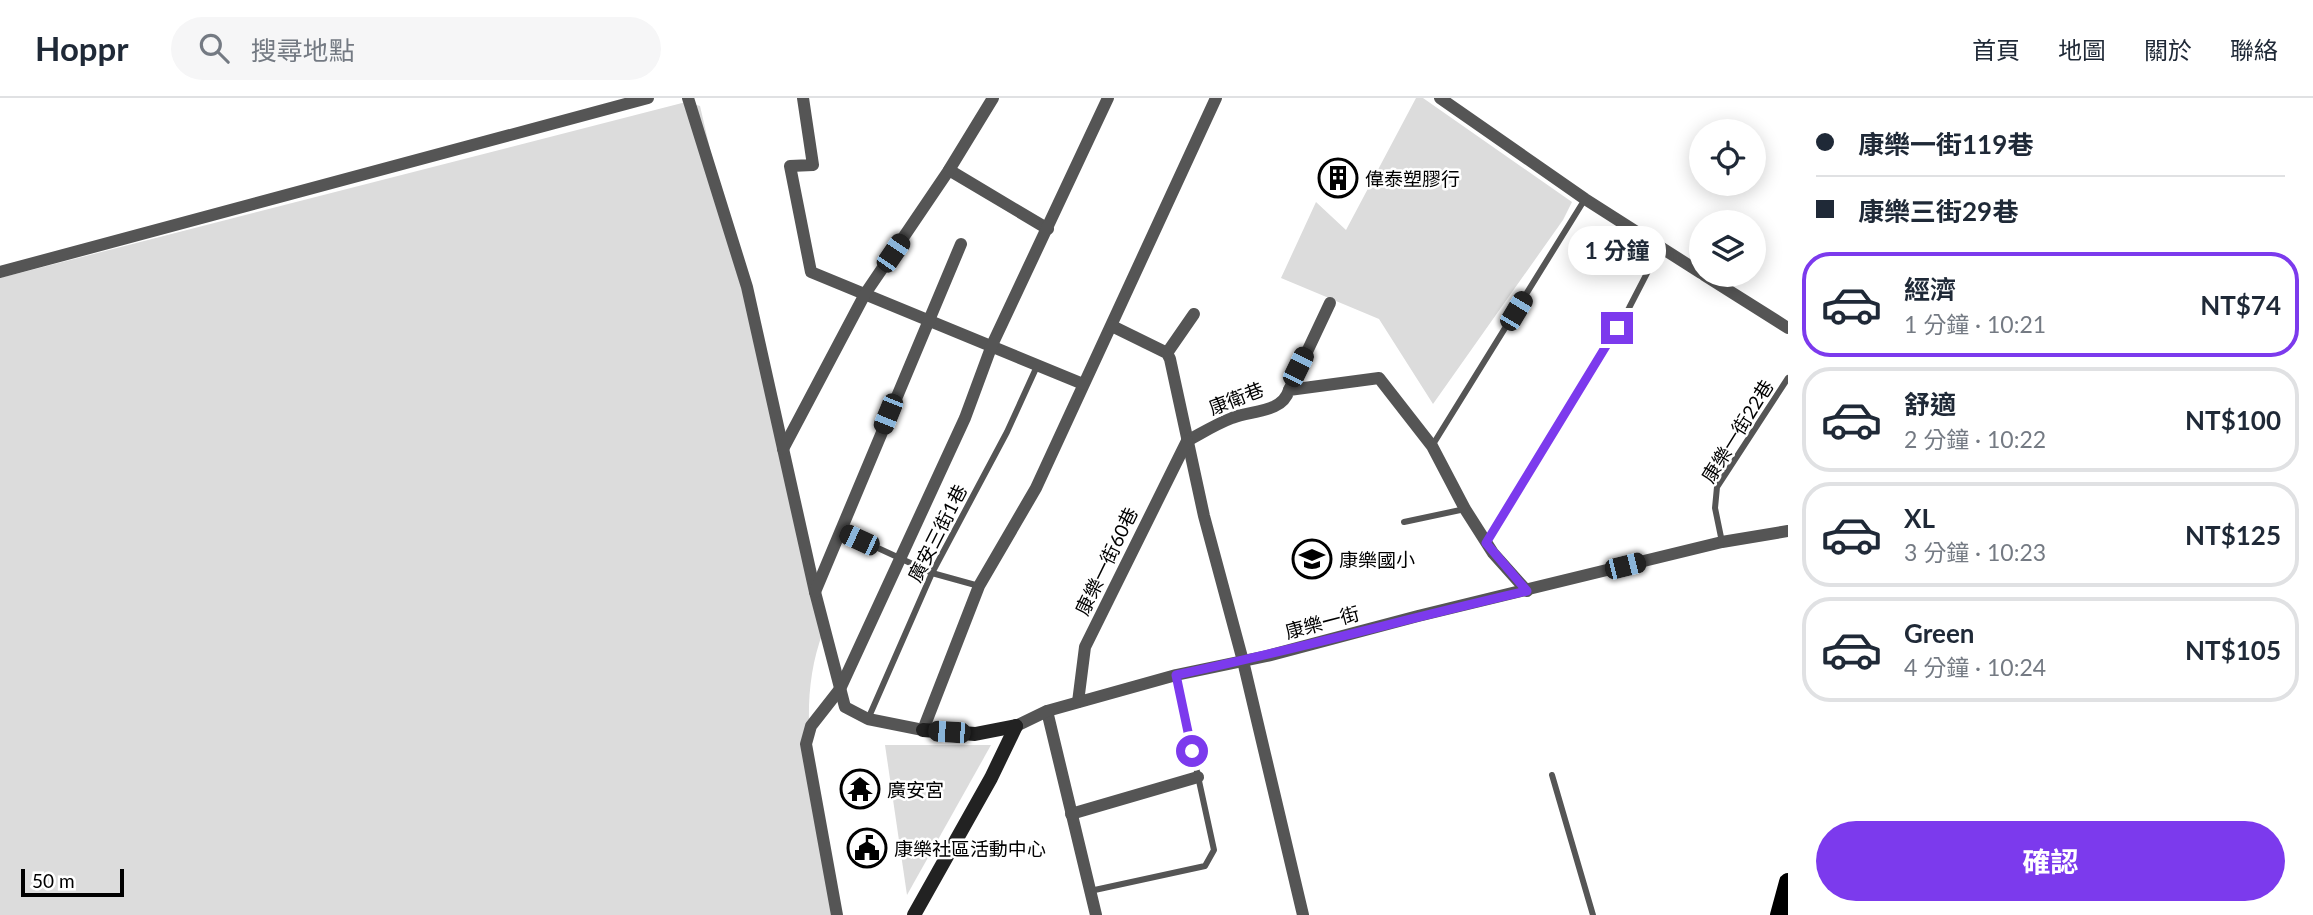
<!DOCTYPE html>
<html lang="zh-TW">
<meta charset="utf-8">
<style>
:root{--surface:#fff;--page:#f6f6f7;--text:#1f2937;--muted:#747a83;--line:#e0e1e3;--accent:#7c3aed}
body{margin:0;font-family:Lato,"Noto Sans TC",sans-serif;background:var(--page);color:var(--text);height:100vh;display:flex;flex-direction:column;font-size:26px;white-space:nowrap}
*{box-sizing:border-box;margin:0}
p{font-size:23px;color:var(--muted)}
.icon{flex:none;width:38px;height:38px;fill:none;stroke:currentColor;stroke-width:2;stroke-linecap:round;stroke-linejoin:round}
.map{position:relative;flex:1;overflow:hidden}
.side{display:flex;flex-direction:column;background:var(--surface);width:525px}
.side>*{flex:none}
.hud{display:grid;align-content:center;height:154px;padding:0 28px;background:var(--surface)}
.tools{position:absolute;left:1689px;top:21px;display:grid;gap:14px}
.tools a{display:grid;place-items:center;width:77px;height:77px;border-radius:50%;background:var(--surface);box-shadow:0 4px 18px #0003;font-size:35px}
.scale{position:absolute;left:21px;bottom:18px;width:103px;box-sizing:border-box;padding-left:7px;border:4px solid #000;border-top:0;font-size:19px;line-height:24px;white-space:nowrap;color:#000;-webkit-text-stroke:5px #fff;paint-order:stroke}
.end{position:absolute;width:32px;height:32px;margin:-16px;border:9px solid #7c3aed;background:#fff;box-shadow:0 0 0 4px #fff}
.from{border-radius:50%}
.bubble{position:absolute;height:49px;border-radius:24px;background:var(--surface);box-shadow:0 4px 18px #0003;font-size:23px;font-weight:700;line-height:49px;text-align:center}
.car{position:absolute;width:21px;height:42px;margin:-21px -10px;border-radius:9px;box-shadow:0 0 5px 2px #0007;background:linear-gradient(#222 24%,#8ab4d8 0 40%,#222 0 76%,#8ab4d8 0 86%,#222 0)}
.hud b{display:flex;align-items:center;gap:24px;height:66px;font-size:26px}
.hud b+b{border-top:2px solid var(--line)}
.hud i{width:18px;height:18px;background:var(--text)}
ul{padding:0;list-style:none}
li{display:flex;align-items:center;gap:21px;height:105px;margin:0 14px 10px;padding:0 14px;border:4px solid var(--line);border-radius:28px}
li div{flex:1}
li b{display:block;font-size:26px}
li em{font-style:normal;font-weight:700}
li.current{border-color:var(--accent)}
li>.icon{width:63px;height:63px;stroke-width:1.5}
.cta{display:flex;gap:14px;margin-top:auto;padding:14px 28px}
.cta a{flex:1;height:80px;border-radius:42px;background:var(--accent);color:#fff;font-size:28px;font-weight:700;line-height:80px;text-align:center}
header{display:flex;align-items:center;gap:42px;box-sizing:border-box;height:98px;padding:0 35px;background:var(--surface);border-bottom:2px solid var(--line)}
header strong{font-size:33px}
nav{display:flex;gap:38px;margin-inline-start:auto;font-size:24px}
.search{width:490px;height:63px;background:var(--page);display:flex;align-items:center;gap:18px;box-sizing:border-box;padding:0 24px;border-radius:38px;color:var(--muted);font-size:26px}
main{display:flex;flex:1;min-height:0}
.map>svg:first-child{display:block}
.green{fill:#dcdcdc}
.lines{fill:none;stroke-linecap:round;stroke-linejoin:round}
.lane{stroke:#555;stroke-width:6}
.street{stroke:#555;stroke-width:12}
.secondary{stroke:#222;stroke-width:14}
.primary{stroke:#000;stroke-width:18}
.route{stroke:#7c3aed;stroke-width:9}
.labels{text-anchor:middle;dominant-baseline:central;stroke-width:5;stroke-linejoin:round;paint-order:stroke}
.poi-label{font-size:19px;fill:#000;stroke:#fff;text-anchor:start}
.street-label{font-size:19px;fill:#000;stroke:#fff}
</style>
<header>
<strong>Hoppr</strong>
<div class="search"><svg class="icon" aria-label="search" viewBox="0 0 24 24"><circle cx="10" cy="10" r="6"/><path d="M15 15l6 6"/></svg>搜尋地點</div>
<nav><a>首頁</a><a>地圖</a><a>關於</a><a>聯絡</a></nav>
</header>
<main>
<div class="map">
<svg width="1788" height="817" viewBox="0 0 1788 817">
<rect width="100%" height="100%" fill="#fff"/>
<g class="green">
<path d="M1416,0h7l149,104 -9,18 -130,184 -54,-85 -98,-41 35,-76 30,28z"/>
<path d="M686,4l14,4 123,526c-34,90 2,192 19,283h-842v-637z"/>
<path d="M885,647h106l-84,150z"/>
</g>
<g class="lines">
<g class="lane">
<path d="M1432,348l153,-247"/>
<path d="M1404,424l61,-13"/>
<path d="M841,433l91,42 47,13"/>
<path d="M1487,444l142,-234 31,-60"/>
<path d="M1722,444l-7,-34 2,-21 71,-109"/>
<path d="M868,621l64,-146 75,-141 31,-68"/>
<path d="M1552,677l41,140"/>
<path d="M1090,793l115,-25 9,-16 -38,-175"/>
</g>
<g class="street">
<path d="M688,0l59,189 68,305 30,115 23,12 55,11 56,-144 57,-98 180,-390"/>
<path d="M803,0l10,67 -23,1 21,106 272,112"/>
<path d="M1440,0l145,101 116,74"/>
<path d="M949,72l99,59"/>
<path d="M0,174l648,-174"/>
<path d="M1704,177l84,53"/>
<path d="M1112,228l55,27 3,6 34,157 39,145 60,254"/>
<path d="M1167,255l27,-39"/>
<path d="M1289,292l41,-87"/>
<path d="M1187,343c15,-8 29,-17 45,-23 17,-8 50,-4 57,-28l90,-12 53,68 33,63 28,44 34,38"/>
<path d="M783,351l82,-155 84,-124 44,-72"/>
<path d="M815,494l146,-348"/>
<path d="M1078,604l7,-55 102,-206"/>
<path d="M1047,613l49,204"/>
<path d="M1016,628l31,-15 129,-36 91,-19 151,-40 304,-74 66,-11"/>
<path d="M1071,716l127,-37"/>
<path d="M837,817l-31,-171 5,-18 29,-37 125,-271 27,-73 116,-247"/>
</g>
<g class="secondary">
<path d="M923,632l52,4 41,-8"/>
<path d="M914,817l77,-137 25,-52"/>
</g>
<path class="primary" d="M1779,817l9,-33"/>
</g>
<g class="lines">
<path class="route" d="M1192,653l-16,-76c118,-25 234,-57 351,-84l-41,-48 131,-215"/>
</g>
<defs>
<symbol id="building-ring" viewBox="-11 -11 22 22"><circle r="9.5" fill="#fff" stroke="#000" stroke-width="1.5"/><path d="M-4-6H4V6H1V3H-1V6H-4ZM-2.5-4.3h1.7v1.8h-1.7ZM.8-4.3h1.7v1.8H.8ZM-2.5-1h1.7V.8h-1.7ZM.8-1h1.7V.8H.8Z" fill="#000"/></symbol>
<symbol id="school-ring" viewBox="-11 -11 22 22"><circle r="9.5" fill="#fff" stroke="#000" stroke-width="1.5"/><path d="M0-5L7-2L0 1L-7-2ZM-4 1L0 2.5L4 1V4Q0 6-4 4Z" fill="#000"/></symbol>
<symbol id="temple-ring" viewBox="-11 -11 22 22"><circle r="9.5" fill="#fff" stroke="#000" stroke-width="1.5"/><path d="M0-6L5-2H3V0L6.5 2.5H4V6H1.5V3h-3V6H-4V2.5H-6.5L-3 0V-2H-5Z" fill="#000"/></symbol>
<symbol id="civic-ring" viewBox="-11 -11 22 22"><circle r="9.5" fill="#fff" stroke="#000" stroke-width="1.5"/><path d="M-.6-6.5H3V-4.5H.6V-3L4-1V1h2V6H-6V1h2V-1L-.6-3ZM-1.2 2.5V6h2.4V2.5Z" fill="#000"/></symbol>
</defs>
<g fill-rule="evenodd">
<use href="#building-ring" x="1316" y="58" width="44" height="44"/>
<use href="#school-ring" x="1290" y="439" width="44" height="44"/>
<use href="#temple-ring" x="838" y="669" width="44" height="44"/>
<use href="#civic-ring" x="845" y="728" width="44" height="44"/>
</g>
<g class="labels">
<g class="poi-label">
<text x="1365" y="80">偉泰塑膠行</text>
<text x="1339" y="461">康樂國小</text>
<text x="887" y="691">廣安宮</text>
<text x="894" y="750">康樂社區活動中心</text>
</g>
<g class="street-label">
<text transform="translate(1236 300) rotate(-21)">康衛巷</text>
<text transform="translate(1737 333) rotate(-58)">康樂一街22巷</text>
<text transform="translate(937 435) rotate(-63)">廣安三街1巷</text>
<text transform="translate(1106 463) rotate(-64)">康樂一街60巷</text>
<text transform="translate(1322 524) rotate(-15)">康樂一街</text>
</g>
</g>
</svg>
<div class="tools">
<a><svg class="icon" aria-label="locate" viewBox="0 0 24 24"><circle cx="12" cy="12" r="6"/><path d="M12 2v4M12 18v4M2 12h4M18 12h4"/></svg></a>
<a><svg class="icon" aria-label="layers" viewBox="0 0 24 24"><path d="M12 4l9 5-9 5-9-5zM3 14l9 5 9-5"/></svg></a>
</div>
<div class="scale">50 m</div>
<i class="end from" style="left:1192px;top:653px"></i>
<i class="end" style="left:1617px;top:230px"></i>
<div class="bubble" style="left:1568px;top:128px;width:98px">1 分鐘</div>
<i class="car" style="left:893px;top:155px;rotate:34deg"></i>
<i class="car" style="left:1516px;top:213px;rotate:31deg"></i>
<i class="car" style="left:1298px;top:269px;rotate:26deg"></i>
<i class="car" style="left:888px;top:316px;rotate:202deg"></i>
<i class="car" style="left:859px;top:442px;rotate:295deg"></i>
<i class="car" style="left:1625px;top:468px;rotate:76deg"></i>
<i class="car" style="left:949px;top:634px;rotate:274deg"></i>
</div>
<section class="side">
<div class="hud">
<b><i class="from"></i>康樂一街119巷</b>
<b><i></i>康樂三街29巷</b>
</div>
<ul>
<li class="current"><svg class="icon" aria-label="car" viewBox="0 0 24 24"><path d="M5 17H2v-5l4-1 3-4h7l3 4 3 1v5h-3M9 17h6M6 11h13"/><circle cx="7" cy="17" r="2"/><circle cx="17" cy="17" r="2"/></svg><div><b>經濟</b><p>1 分鐘 · 10:21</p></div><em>NT$74</em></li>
<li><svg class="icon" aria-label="car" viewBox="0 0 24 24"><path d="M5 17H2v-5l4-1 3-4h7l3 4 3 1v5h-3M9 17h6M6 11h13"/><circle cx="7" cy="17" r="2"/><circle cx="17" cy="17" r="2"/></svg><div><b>舒適</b><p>2 分鐘 · 10:22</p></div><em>NT$100</em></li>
<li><svg class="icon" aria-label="car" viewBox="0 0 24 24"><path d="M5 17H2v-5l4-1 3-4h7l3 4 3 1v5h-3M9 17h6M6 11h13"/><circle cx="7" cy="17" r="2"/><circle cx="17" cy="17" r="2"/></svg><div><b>XL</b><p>3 分鐘 · 10:23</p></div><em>NT$125</em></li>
<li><svg class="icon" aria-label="car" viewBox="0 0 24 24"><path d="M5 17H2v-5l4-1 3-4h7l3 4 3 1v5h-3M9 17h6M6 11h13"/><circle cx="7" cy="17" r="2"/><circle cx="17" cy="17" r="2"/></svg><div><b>Green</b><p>4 分鐘 · 10:24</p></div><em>NT$105</em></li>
</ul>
<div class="cta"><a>確認</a></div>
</section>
</main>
